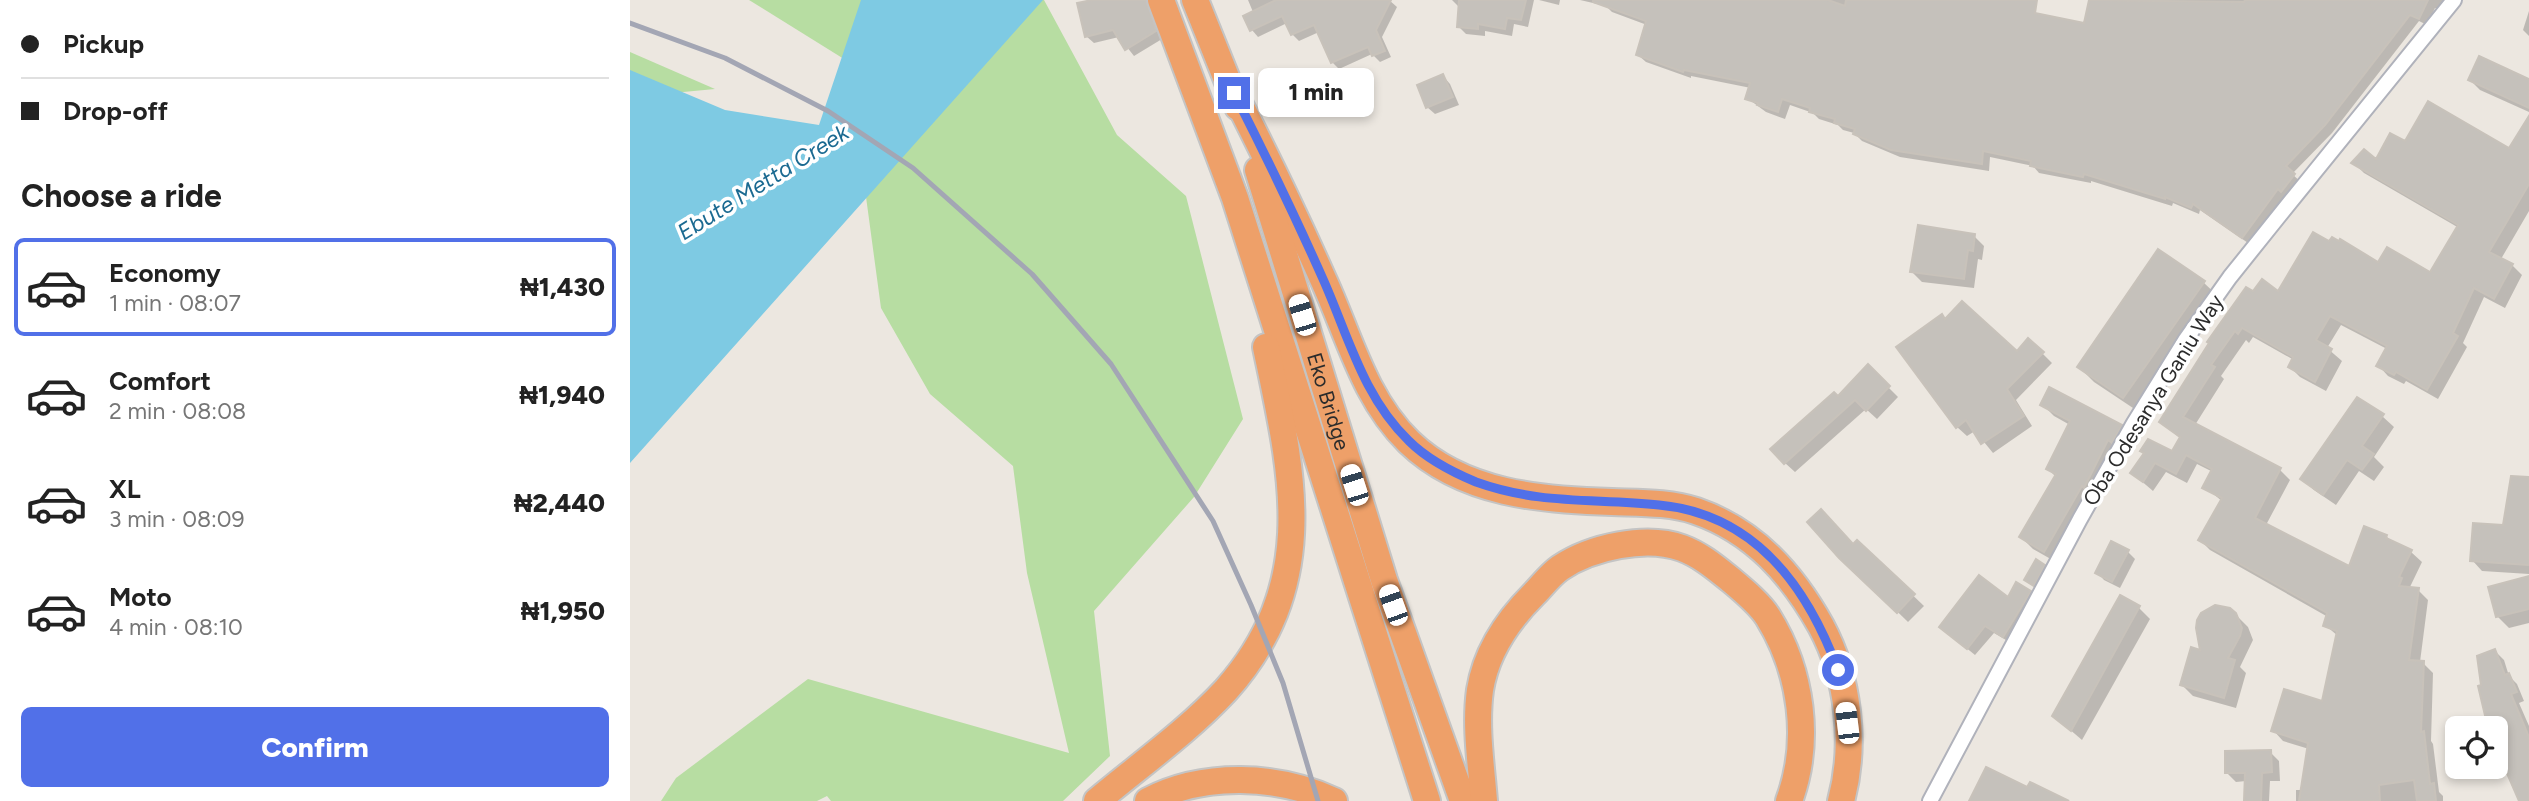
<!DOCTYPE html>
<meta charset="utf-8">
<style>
:root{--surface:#fff;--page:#f6f6f6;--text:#222;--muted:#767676;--line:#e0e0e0;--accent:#5170e8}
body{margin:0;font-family:Figtree,sans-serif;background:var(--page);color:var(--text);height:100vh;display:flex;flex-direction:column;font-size:26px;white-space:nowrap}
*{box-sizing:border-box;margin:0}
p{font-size:23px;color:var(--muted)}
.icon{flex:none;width:38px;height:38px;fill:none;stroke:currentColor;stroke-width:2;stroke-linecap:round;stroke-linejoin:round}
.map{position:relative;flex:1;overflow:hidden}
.side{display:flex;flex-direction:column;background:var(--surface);width:630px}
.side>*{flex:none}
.top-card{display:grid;align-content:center;height:154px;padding:0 21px;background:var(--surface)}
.tools{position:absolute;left:1815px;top:716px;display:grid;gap:14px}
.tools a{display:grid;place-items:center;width:63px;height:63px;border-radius:10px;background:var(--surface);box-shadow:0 4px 10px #0003;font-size:35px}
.end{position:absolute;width:32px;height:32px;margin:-16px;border:9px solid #5170e8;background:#fff;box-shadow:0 0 0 4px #fff}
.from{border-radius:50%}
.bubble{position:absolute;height:49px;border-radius:10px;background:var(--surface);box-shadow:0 4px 10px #0003;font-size:23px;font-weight:800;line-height:49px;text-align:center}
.car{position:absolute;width:21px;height:42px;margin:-21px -10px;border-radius:9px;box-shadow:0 0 5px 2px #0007;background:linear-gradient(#fff 24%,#345 0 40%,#fff 0 76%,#345 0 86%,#fff 0)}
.top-card b{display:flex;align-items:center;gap:24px;height:66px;font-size:26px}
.top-card b+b{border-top:2px solid var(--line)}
.top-card i{width:18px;height:18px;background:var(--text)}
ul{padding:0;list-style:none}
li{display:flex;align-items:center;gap:21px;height:98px;margin:0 14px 10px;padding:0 7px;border:4px solid transparent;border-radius:10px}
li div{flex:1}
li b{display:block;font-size:26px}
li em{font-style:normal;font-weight:800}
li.current{border-color:var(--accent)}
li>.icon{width:63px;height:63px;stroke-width:1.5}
h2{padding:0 21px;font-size:32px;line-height:84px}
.action{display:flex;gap:14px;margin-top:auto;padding:14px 21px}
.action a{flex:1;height:80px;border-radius:10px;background:var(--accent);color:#fff;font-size:28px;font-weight:800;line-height:80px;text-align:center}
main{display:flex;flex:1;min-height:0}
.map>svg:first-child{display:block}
.green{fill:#b7dda2}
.water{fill:#7ecae3}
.shadow{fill:#0003}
.building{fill:#c5c1bb;stroke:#c8c2ba;stroke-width:2}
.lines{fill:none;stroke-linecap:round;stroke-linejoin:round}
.minor-casing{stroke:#b0b2bb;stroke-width:18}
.motorway-casing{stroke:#c4c4c4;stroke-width:30}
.minor{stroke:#fff;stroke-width:14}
.motorway{stroke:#eea069;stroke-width:26}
.rail{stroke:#a3a6b4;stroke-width:5}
.route{stroke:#5170e8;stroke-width:9}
.labels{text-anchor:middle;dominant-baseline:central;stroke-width:7;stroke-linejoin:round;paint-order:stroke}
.street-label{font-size:21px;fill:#2c2c2c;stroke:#fff}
.water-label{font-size:23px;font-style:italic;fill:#1b6a91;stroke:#fff}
</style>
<main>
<section class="side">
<div class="top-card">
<b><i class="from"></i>Pickup</b>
<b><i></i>Drop-off</b>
</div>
<h2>Choose a ride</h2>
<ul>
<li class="current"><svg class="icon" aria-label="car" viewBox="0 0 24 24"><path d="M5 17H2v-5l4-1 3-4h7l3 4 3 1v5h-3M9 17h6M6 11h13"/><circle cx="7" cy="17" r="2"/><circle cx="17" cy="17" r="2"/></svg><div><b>Economy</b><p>1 min · 08:07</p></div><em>₦1,430</em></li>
<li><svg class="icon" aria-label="car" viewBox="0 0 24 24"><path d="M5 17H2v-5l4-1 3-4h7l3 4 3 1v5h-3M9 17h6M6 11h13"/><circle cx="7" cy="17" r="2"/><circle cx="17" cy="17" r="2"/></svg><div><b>Comfort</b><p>2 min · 08:08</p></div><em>₦1,940</em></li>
<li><svg class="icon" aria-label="car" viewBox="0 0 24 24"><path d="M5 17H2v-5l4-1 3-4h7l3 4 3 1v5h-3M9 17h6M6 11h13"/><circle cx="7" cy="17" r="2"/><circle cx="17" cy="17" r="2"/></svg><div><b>XL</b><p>3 min · 08:09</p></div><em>₦2,440</em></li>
<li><svg class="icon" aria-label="car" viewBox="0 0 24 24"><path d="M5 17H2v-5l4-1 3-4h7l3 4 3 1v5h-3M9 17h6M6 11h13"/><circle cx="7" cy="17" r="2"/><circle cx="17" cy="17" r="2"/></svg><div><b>Moto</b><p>4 min · 08:10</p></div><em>₦1,950</em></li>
</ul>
<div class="action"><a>Confirm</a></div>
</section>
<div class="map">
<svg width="1899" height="801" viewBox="0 0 1899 801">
<rect width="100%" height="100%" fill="#ece7e0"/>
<g class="green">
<path d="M119,0h140l-37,64z"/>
<path d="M410,0h4l73,135 69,61 57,223 -49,78 -100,114 16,145 -47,45h-232l-4,-5 -10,5h-156l15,-23 132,-99 261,74 -42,-180 -14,-107 -83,-72 -49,-86 -17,-126z"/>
<path d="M0,52l85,37 -85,8z"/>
</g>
<path class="water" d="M231,0h182l-413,463v-393l95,40 94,15z"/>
<g class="shadow">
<path d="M470,0h51l11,39 -28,17 -15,-19 -25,6 -8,-7z"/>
<path d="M618,0h141l8,7 -15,30 9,20 -11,5 -8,-8 -33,15 -7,-7 -13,-30 -20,9 -7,-7 -5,-11 -29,14 -6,-7 -7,-14 8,-4z"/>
<path d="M822,0h82l-6,27 -14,-3 -2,12 -27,-5v5l-19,-2 -8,-8 2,-18z"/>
<path d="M909,0h21l-1,5z"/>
<path d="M950,0h393l112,25 5,-25h354l-5,9 -4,-1 -8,17 -8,-4 -87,112 -40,41 10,9 -13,15 -3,-3 -35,50 -51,-35 -1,4 -26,-11 -1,3 -81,-25v2l-52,-10 -6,-7 -43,-9 -1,14 -89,-14 -38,-16 -8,-8 -11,-3 -5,-5 -19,-6 -6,-6 -23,-8 -5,14 -19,-7 -19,-14 4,-10 -60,-12v2l-45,-16 -8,-7 9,-30 -35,-13 -6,-6z"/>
<path d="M1899,11v25l-6,-6z"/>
<path d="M813,76l7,8 9,21 -24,9 -8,-7z"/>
<path d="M1840,80l59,1v31l-49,-22z"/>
<path d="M1899,119v92l-28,48 11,6 10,10 -17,33 -21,-11 -21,46 4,4 -29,52 -32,-18 -2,3 -16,-8 -10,-11 9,-16 -46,-24 -14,23 15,13 -16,30 -26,-14 -10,-10 4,-7 -41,-23 -4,6 -3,-3 -25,36 3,3 -29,46 85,45 10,10 -24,45 84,44 36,-33 6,6 19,10 11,10 -13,27 9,1 10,10 -8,62 3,1 10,10 -2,68 2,3 6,48 4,4v5h-147v-11h7l6,-41 -26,-8 -10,-11 50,-27 15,-67 -13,-11 3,-8 -118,-67 -10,-10 23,-38 -18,-15 8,-15 -16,-8 -10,19 -21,-11 -13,19 -21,-18 41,-19 8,-15 -20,-17 92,-128 26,-1 99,-28 53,10 28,-47 -95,-55 -10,-10 22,-1 29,-18 104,6z"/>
<path d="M1344,236l10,10 -2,14 -4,-1 -4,29 -52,-6 -10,-10z"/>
<path d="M1573,282l16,15 -80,115 -45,-30 -15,-15z"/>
<path d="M1316,321l71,32h25l10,10 -36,37 16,26 -39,27 -18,-22 -8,5 -10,-9z"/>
<path d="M1238,367l30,30 -21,22 -11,-10 -71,63 -10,-9 53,-65z"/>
<path d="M1412,404l79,22 11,12 -76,124 -23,-13 -12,-12 35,-60 -8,-8 22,-44 -16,-9z"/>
<path d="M1752,416l12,11 -20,30 10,10 -10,14 -15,-10 -23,34 -22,-15 -12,-11z"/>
<path d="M1899,478v96l-47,-3 -10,-11 32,-33z"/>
<path d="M1227,542l67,64 -16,16 -67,-65z"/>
<path d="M1498,552l7,7 -15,29 -16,-8 -7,-8z"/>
<path d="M1414,566l7,7 -9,19 -16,-12z"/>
<path d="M1899,578v45l-20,5 -12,-12z"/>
<path d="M1400,592l7,8 -26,43 -17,-10 -19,22 -26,-21 59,-34z"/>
<path d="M1490,598l19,10 11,11 -68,121 -28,-24z"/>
<path d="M1605,614l13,13 5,13 -13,27 6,6 -10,35 -43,-12 -11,-11 20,-33z"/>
<path d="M1865,651l9,9 5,16 8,8 7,17 -5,2 10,23v75h-8l-18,-41 -7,-10v-22h-7z"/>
<path d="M1640,752l9,9 1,20h-10l-1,20h-23v-20l-10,1 -9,-9z"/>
</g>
<g class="building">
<path d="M462,0h54l10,31 -31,19 -12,-20 -28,7 -8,-34z"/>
<path d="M646,0h115l-15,30 9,21 -13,5 -4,-9 -37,16 -17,-38 -23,10 -9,-19 -32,15 -7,-15z"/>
<path d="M829,0h67l-5,20 -14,-2 -2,11 -27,-5v5l-21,-2z"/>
<path d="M963,0h235l17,6 1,-6h191l-2,13 49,10 5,-23 155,2 1,-2h183l-9,19 -9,-4 -85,110 -39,41 9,8 -14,18 -3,-3 -36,49 -49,-34 -2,4 -26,-11v2l-81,-25 -1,3 -53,-11 1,-5 -48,-10 -1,13 -91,-14 -38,-16 2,-5 -21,-6 1,-4 -26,-7 1,-4 -28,-9 -4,13 -21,-7 1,-2 -13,-4 5,-16 -66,-13 -1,2 -47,-17 10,-34 -53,-19z"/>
<path d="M1849,56l50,23v29l-61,-28z"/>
<path d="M813,74l10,23 -27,11 -9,-23z"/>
<path d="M1798,101l81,47 20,-32v68l-40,68 24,12 -19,35 -20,-11 -21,45 5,3 -31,54 -31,-18 -2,3 -18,-9 11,-20 -57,-30 -14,24 16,9 -17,33 -27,-15 5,-10 -51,-29 -4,6 -3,-3 -24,34 4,2 -32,50 98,51 -26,50 94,48 15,-40 23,9 -1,3 26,12 -13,27 3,1 -3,8 20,2 -10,72 15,1 -3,71 3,-1 6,53 4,-1 2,18h-19l-3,-21 -35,5 1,16h-81l9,-58 -37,-12 13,-42 38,12 15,-70 -14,-5 4,-13 -129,-73 24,-42 -20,-10 10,-19 -26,-14 -10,19 -21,-11 -12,19 -13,-9 14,-20 -4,-2 8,-12 24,12 8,-14 -21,-15 50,-79 -2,-1 39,-55 7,4 9,-12 16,12 35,-59 16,9 3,-4 7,4 1,-2 38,23 9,-15 43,25 28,-47 -107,-62 13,-14 12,10 14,-26 15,8z"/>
<path d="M1288,225l57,9 -2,17 -5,-1 -4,29 -54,-7z"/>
<path d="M1528,249l47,32 -82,117 -46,-31z"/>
<path d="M1332,301l55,50 11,-13 16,14 -37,37 17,27 -43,28 -15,-24 -10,8 -60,-81 46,-33 3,5z"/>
<path d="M1238,364l22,22 -24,25 -11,-11 -71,64 -14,-15 64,-57 4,4z"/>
<path d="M1419,387l73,38 -10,18 -4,-3 -24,48 -2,-2 -38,66 -25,-15 37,-63 -10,-5 24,-48 -30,-16z"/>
<path d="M1727,397l27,17 -22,32 12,8 -12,16 -15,-10 -24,35 -23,-16z"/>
<path d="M1881,476l18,1v88l-59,-4 3,-38 30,2z"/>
<path d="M1191,509l32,35 4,-4 58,54 -18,19 -58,-55 -32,-36z"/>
<path d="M1481,541l18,9 -17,32 -17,-9z"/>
<path d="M1406,559l9,6 -11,21 -10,-6z"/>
<path d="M1349,575l29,22 8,-15 15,9 -28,46 -18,-11 -18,23 -28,-22z"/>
<path d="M1899,576v33l-33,8 -8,-30z"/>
<path d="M1490,595l20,11 -69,125 -19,-15z"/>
<path d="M1585,605l15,3 6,5 6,15 -2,8 -12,22 7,2 -11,38 -44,-13 11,-38 9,3 -4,-22 1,-8 4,-7z"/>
<path d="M1865,649l10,26 4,-2 8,19 -6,2 18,43v64h-10l-23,-53v-20h-8l-10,-42 3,-1 -4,-29z"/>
<path d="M1641,750l1,22 -10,1 -1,28h-17l1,-28h-20v-22z"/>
<path d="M1356,767l41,20 3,-5 39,19h-100z"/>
</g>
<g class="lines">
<defs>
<path id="minor" d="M1300,801l150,-282 54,-96 52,-84 44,-62 61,-76 163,-201"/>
<g id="motorway">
<path d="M531,0l74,198 192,603"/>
<path d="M565,0l43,107"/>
<path d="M604,93c31,61 61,123 89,186 26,56 40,118 86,163 54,52 132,58 203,60 27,1 58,0 84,9 58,20 96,63 125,115 28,52 35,119 20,175"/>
<path id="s1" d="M628,170l126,410 79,221"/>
<path d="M467,801c43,-36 91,-70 129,-111 95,-107 66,-218 40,-343"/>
<path d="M518,801c55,-29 130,-27 186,0"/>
<path d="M854,801c-3,-37 -9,-75 -4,-111 6,-38 28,-70 54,-96 8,-8 16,-19 26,-26 31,-21 86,-33 122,-20 19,7 34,20 49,32 12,10 29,24 37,37 34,55 43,124 21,184"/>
</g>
</defs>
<use href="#minor" class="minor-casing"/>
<use href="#motorway" class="motorway-casing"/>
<use href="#minor" class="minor"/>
<use href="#motorway" class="motorway"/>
<path class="rail" d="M0,23l95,35 103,53 85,57 119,106 79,90 102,157 38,84 32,78 35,118"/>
</g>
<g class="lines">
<path class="route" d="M604,93c31,61 61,123 89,186 25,56 40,118 86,162 19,19 43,31 67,41 64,23 118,16 183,23 96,9 148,81 179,165"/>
</g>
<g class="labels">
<g class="street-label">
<text transform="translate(1523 400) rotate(-58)">Oba Odesanya Ganiu Way</text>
<text stroke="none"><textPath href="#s1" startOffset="242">Eko Bridge</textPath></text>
</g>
<g class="water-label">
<text transform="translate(133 182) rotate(-32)">Ebute Metta Creek</text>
</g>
</g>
</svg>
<div class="tools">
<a><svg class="icon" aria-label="locate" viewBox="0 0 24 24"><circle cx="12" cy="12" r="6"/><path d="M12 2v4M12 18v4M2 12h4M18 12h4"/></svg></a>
</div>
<i class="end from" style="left:1208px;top:670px"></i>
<i class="end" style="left:604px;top:93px"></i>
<div class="bubble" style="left:628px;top:68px;width:116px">1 min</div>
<i class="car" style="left:672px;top:315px;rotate:343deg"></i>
<i class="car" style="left:724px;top:485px;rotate:342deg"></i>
<i class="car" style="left:763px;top:605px;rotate:340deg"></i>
<i class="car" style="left:1217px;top:723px;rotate:353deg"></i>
</div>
</main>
